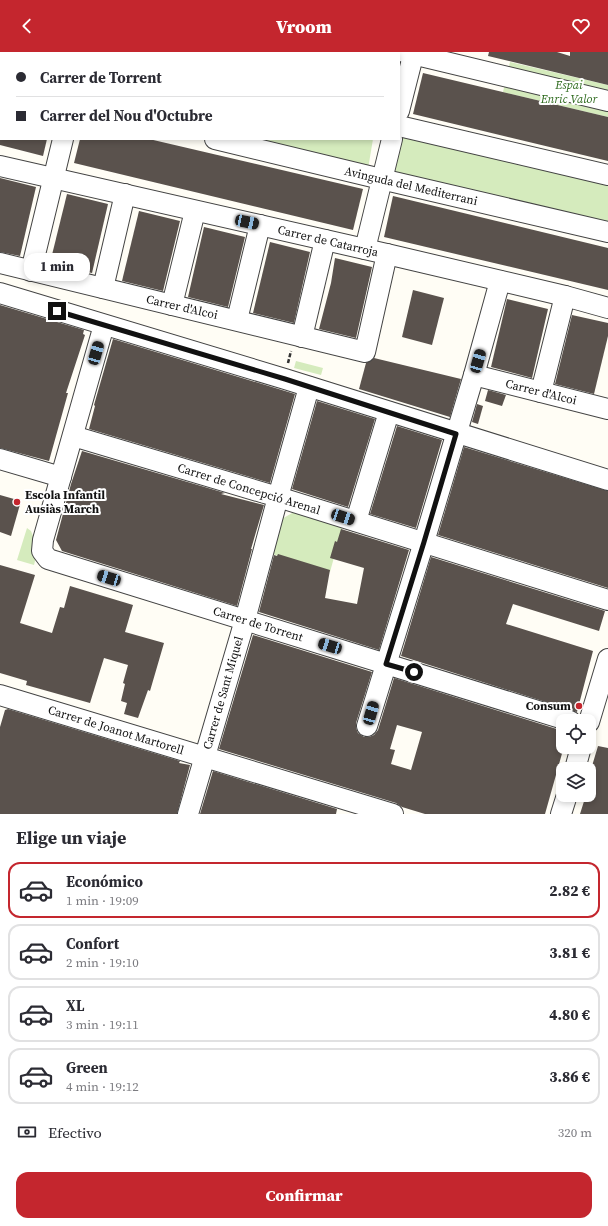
<!DOCTYPE html>
<html lang="es">
<meta charset="utf-8">
<style>
:root{--surface:#fff;--page:#f2f2f3;--text:#2b2b33;--muted:#7c7c81;--line:#e1e1e2;--accent:#c4262e}
body{margin:0;font-family:"Source Serif 4",serif;background:var(--page);color:var(--text);height:100vh;display:flex;flex-direction:column;font-size:15px;white-space:nowrap}
*{box-sizing:border-box;margin:0}
p{font-size:13px;color:var(--muted)}
.icon{flex:none;width:22px;height:22px;fill:none;stroke:currentColor;stroke-width:2;stroke-linecap:round;stroke-linejoin:round}
.map{position:relative;height:762px;overflow:hidden}
.details{display:flex;flex-direction:column;background:var(--surface);flex:1}
.details>*{flex:none}
.guide{position:absolute;left:0px;top:0px;width:400px;height:88px;box-shadow:0 2px 6px #0003;display:grid;align-content:center;height:88px;padding:0 16px;background:var(--surface)}
.controls{position:absolute;left:556px;top:662px;display:grid;gap:8px}
.controls a{display:grid;place-items:center;width:40px;height:40px;border-radius:8px;background:var(--surface);box-shadow:0 2px 6px #0003;font-size:20px}
.end{position:absolute;width:18px;height:18px;margin:-9px;border:5px solid #111;background:#fff;box-shadow:0 0 0 2px #fff}
.from{border-radius:50%}
.bubble{position:absolute;height:28px;border-radius:12px;background:var(--surface);box-shadow:0 2px 6px #0003;font-size:13px;font-weight:800;line-height:28px;text-align:center}
.car{position:absolute;width:12px;height:24px;margin:-12px -6px;border-radius:5px;box-shadow:0 0 3px 1px #0007;background:linear-gradient(#222 24%,#8ab4d8 0 40%,#222 0 76%,#8ab4d8 0 86%,#222 0)}
.guide b{display:flex;align-items:center;gap:14px;height:38px;font-size:15px}
.guide b+b{border-top:1px solid var(--line)}
.guide i{width:10px;height:10px;background:var(--text)}
ul{padding:0;list-style:none}
li{display:flex;align-items:center;gap:12px;height:56px;margin:0 8px 6px;padding:0 8px;border:2px solid var(--line);border-radius:12px}
li div{flex:1}
li b{display:block;font-size:15px}
li em{font-style:normal;font-weight:800}
li.on{border-color:var(--accent)}
li>.icon{width:36px;height:36px;stroke-width:1.5}
h2{padding:0 16px;font-size:18px;line-height:48px}
.pay{display:flex;align-items:center;gap:10px;height:44px;padding:0 16px;font-size:15px}
.pay p{margin-inline-start:auto}
.cta{display:flex;gap:8px;margin-top:auto;padding:8px 16px}
.cta a{flex:1;height:46px;border-radius:12px;background:var(--accent);color:#fff;font-size:16px;font-weight:800;line-height:46px;text-align:center}
header{display:flex;justify-content:space-between;align-items:center;height:52px;padding:0 16px;background:var(--accent);color:#fff;font-size:18px;font-weight:800}
.map>svg:first-child{display:block}
.green{fill:#d5ebbd}
.building{fill:#5a524d;fill-rule:evenodd}
.lines{fill:none;stroke-linecap:round;stroke-linejoin:round}
.minor-casing{stroke:#444;stroke-width:22}
.path{stroke:#333;stroke-width:2.5;stroke-dasharray:4 2;stroke-linecap:butt}
.minor{stroke:#fff;stroke-width:20}
.route{stroke:#111;stroke-width:5}
.poi-dot{fill:#c4262e;stroke:#fff;stroke-width:1.5}
.labels{text-anchor:middle;dominant-baseline:central;stroke-width:4;stroke-linejoin:round;paint-order:stroke}
.park-label{font-size:12px;font-style:italic;fill:#2f6b1f;stroke:#fff}
.street-label{font-size:12px;fill:#111;stroke:#fff}
.poi-label{font-size:12px;font-weight:bold;fill:#111;stroke:#fff;text-anchor:start}
</style>
<header><svg class="icon" aria-label="back" viewBox="0 0 24 24"><path d="M15 5l-7 7 7 7"/></svg>Vroom<svg class="icon" aria-label="heart" viewBox="0 0 24 24"><path d="M12 20l-8-8c-3-5 5-10 8-4 3-6 11-1 8 4z"/></svg></header>
<div class="map">
<svg width="608" height="762" viewBox="0 0 608 762">
<rect width="100%" height="100%" fill="#fffdf5"/>
<g class="green">
<path d="M510,10l98,23v32l-105,-25z"/>
<path d="M403,84l205,49v40l-214,-53z"/>
<path d="M247,87h126l-5,30z"/>
<path d="M296,309l27,7 -2,7 -27,-7z"/>
<path d="M294,460l48,16 -12,44 -58,-18 8,-34z"/>
<path d="M27,476l4,3 7,18 -4,16 -17,-5z"/>
</g>
<g class="building">
<path d="M489,0h68l13,4v-4h38v33l-120,-29z"/>
<path d="M423,21l185,44v44l-195,-47z"/>
<path d="M0,87h47l-4,17 -43,-11z"/>
<path d="M80,87h69l214,50 -10,41 -279,-67z"/>
<path d="M0,126l36,9 -16,69 -20,-4z"/>
<path d="M67,142l41,10 -16,69 -42,-10z"/>
<path d="M393,144l215,52v42l-224,-53z"/>
<path d="M139,159l41,10 -17,70 -41,-10z"/>
<path d="M204,175l41,10 -17,70 -40,-10z"/>
<path d="M270,190l40,10 -16,71 -41,-10z"/>
<path d="M335,206l37,9 -16,71 -37,-9 12,-46z"/>
<path d="M413,238l31,8 -12,47 -30,-8z"/>
<path d="M507,247l41,10 -16,69 -41,-11z"/>
<path d="M0,253l84,25 -1,4 2,1 -19,58h2l-19,68 -49,-13z"/>
<path d="M572,263l36,8v13l-14,58 -39,-10z"/>
<path d="M113,287l182,55 -25,89 -181,-54 6,-23 -1,-1z"/>
<path d="M374,306l87,21 -11,38 -91,-28 7,-26z"/>
<path d="M488,338l18,5 -4,11 -17,-5z"/>
<path d="M317,349l58,18 -27,88 -56,-18z"/>
<path d="M477,352l6,2 -5,18 -6,-2z"/>
<path d="M397,374l45,14 -26,88 -46,-14z"/>
<path d="M464,395l144,44v97l-170,-53z"/>
<path d="M82,399l143,42 -4,1 43,11 -13,44h1l-15,57 -175,-55 -6,-11 15,-56z"/>
<path d="M0,443l21,6 -10,35 -11,-4z"/>
<path d="M341,477l68,21 -30,100 -120,-38 15,-57 3,1 1,-2 52,16 -5,28 32,6 7,-36 -34,-10 5,-17 2,1z"/>
<path d="M431,505l174,54 -6,20 -86,-27 -7,20 87,27 -16,61 -176,-56z"/>
<path d="M0,513l35,10 -15,48 32,10 8,-26 4,1 6,-22 63,19 -8,27 39,11 -14,48 -2,-1 -10,28 -14,-4 3,-11 -6,-2 4,-17 -2,-1 5,-18 -24,-7 -14,45 -64,-18 1,-4 -27,-8z"/>
<path d="M253,583l119,37 -16,51v5l2,5 6,4h5l5,-2 4,-5 16,-52 169,53v19l-18,64h-120l-23,-7 -6,-4 -177,-54zM397,673l25,7 -11,38 -20,-6 4,-14 -5,-1z"/>
<path d="M8,657l172,52 -1,2 11,2 -13,49h-177v-87l5,-17z"/>
<path d="M598,694l10,2v66h-28l6,-19h3v-11l5,-17 -2,-1z"/>
<path d="M213,719l124,38 -1,5h-136z"/>
</g>
<g class="lines">
<defs>
<g id="minor">
<path d="M77,0l5,1"/>
<path d="M404,0l204,49"/>
<path d="M0,36h1"/>
<path d="M399,59l15,-59"/>
<path d="M399,74l209,49"/>
<path d="M215,87l166,40 227,53"/>
<path d="M0,114l391,89 174,41 43,12"/>
<path d="M365,197l27,-110"/>
<path d="M0,211l365,89 22,-98"/>
<path d="M31,219l32,-132"/>
<path d="M103,236l22,-94"/>
<path d="M0,241l285,86 323,101"/>
<path d="M172,253l23,-94"/>
<path d="M237,268l23,-95"/>
<path d="M104,273l-61,215 -1,11 6,8 522,162"/>
<path d="M302,285l23,-97"/>
<path d="M474,323l134,34"/>
<path d="M541,340l24,-96"/>
<path d="M73,384l205,61 330,103"/>
<path d="M0,407l61,18"/>
<path d="M356,469l33,-109"/>
<path d="M0,643l393,119"/>
<path d="M589,670l19,-63"/>
<path d="M367,674l57,-184 50,-167 26,-94"/>
<path d="M575,717l6,-22"/>
<path d="M188,762l57,-194 33,-123 31,-110"/>
<path d="M561,762l6,-19"/>
</g>
</defs>
<use href="#minor" class="minor-casing"/>
<path class="path" d="M288,311l3,-12"/>
<use href="#minor" class="minor"/>
</g>
<g class="lines">
<path class="route" d="M57,259l228,68 171,55 -32,108 -38,122 28,8"/>
</g>
<g class="poi-dot">
<circle cx="17" cy="450" r="4"/>
<circle cx="579" cy="654" r="4"/>
</g>
<g class="labels">
<g class="park-label">
<text x="569" y="33">Espai<tspan x="569" dy="14">Enric Valor</tspan></text>
</g>
<g class="street-label">
<text transform="translate(411 134) rotate(13)">Avinguda del Mediterrani</text>
<text transform="translate(328 189) rotate(13)">Carrer de Catarroja</text>
<text transform="translate(182 255) rotate(13)">Carrer d'Alcoi</text>
<text transform="translate(541 340) rotate(14)">Carrer d'Alcoi</text>
<text transform="translate(249 437) rotate(17)">Carrer de Concepció Arenal</text>
<text transform="translate(258 572) rotate(17)">Carrer de Torrent</text>
<text transform="translate(223 641) rotate(-74)">Carrer de Sant Miquel</text>
<text transform="translate(116 678) rotate(17)">Carrer de Joanot Martorell</text>
</g>
<g class="poi-label">
<text x="25" y="443">Escola Infantil<tspan x="25" dy="14">Ausiàs March</tspan></text>
<text x="571" y="654" text-anchor="end">Consum</text>
</g>
</g>
</svg>
<div class="controls">
<a><svg class="icon" aria-label="locate" viewBox="0 0 24 24"><circle cx="12" cy="12" r="6"/><path d="M12 2v4M12 18v4M2 12h4M18 12h4"/></svg></a>
<a><svg class="icon" aria-label="layers" viewBox="0 0 24 24"><path d="M12 4l9 5-9 5-9-5zM3 14l9 5 9-5"/></svg></a>
</div>
<i class="end from" style="left:414px;top:620px"></i>
<i class="end" style="left:57px;top:259px"></i>
<div class="bubble" style="left:24px;top:201px;width:66px">1 min</div>
<i class="car" style="left:247px;top:170px;rotate:102deg"></i>
<i class="car" style="left:96px;top:301px;rotate:16deg"></i>
<i class="car" style="left:478px;top:309px;rotate:16deg"></i>
<i class="car" style="left:343px;top:465px;rotate:108deg"></i>
<i class="car" style="left:109px;top:526px;rotate:287deg"></i>
<i class="car" style="left:330px;top:594px;rotate:287deg"></i>
<i class="car" style="left:371px;top:661px;rotate:16deg"></i>
<div class="guide">
<b><i class="from"></i>Carrer de Torrent</b>
<b><i></i>Carrer del Nou d'Octubre</b>
</div>
</div>
<section class="details">
<h2>Elige un viaje</h2>
<ul>
<li class="on"><svg class="icon" aria-label="car" viewBox="0 0 24 24"><path d="M5 17H2v-5l4-1 3-4h7l3 4 3 1v5h-3M9 17h6M6 11h13"/><circle cx="7" cy="17" r="2"/><circle cx="17" cy="17" r="2"/></svg><div><b>Económico</b><p>1 min · 19:09</p></div><em>2.82 €</em></li>
<li><svg class="icon" aria-label="car" viewBox="0 0 24 24"><path d="M5 17H2v-5l4-1 3-4h7l3 4 3 1v5h-3M9 17h6M6 11h13"/><circle cx="7" cy="17" r="2"/><circle cx="17" cy="17" r="2"/></svg><div><b>Confort</b><p>2 min · 19:10</p></div><em>3.81 €</em></li>
<li><svg class="icon" aria-label="car" viewBox="0 0 24 24"><path d="M5 17H2v-5l4-1 3-4h7l3 4 3 1v5h-3M9 17h6M6 11h13"/><circle cx="7" cy="17" r="2"/><circle cx="17" cy="17" r="2"/></svg><div><b>XL</b><p>3 min · 19:11</p></div><em>4.80 €</em></li>
<li><svg class="icon" aria-label="car" viewBox="0 0 24 24"><path d="M5 17H2v-5l4-1 3-4h7l3 4 3 1v5h-3M9 17h6M6 11h13"/><circle cx="7" cy="17" r="2"/><circle cx="17" cy="17" r="2"/></svg><div><b>Green</b><p>4 min · 19:12</p></div><em>3.86 €</em></li>
</ul>
<div class="pay"><svg class="icon" aria-label="cash" viewBox="0 0 24 24"><path d="M3 7h18v10H3z"/><circle cx="12" cy="12" r="2"/></svg>Efectivo<p>320 m</p></div>
<div class="cta"><a>Confirmar</a></div>
</section>
